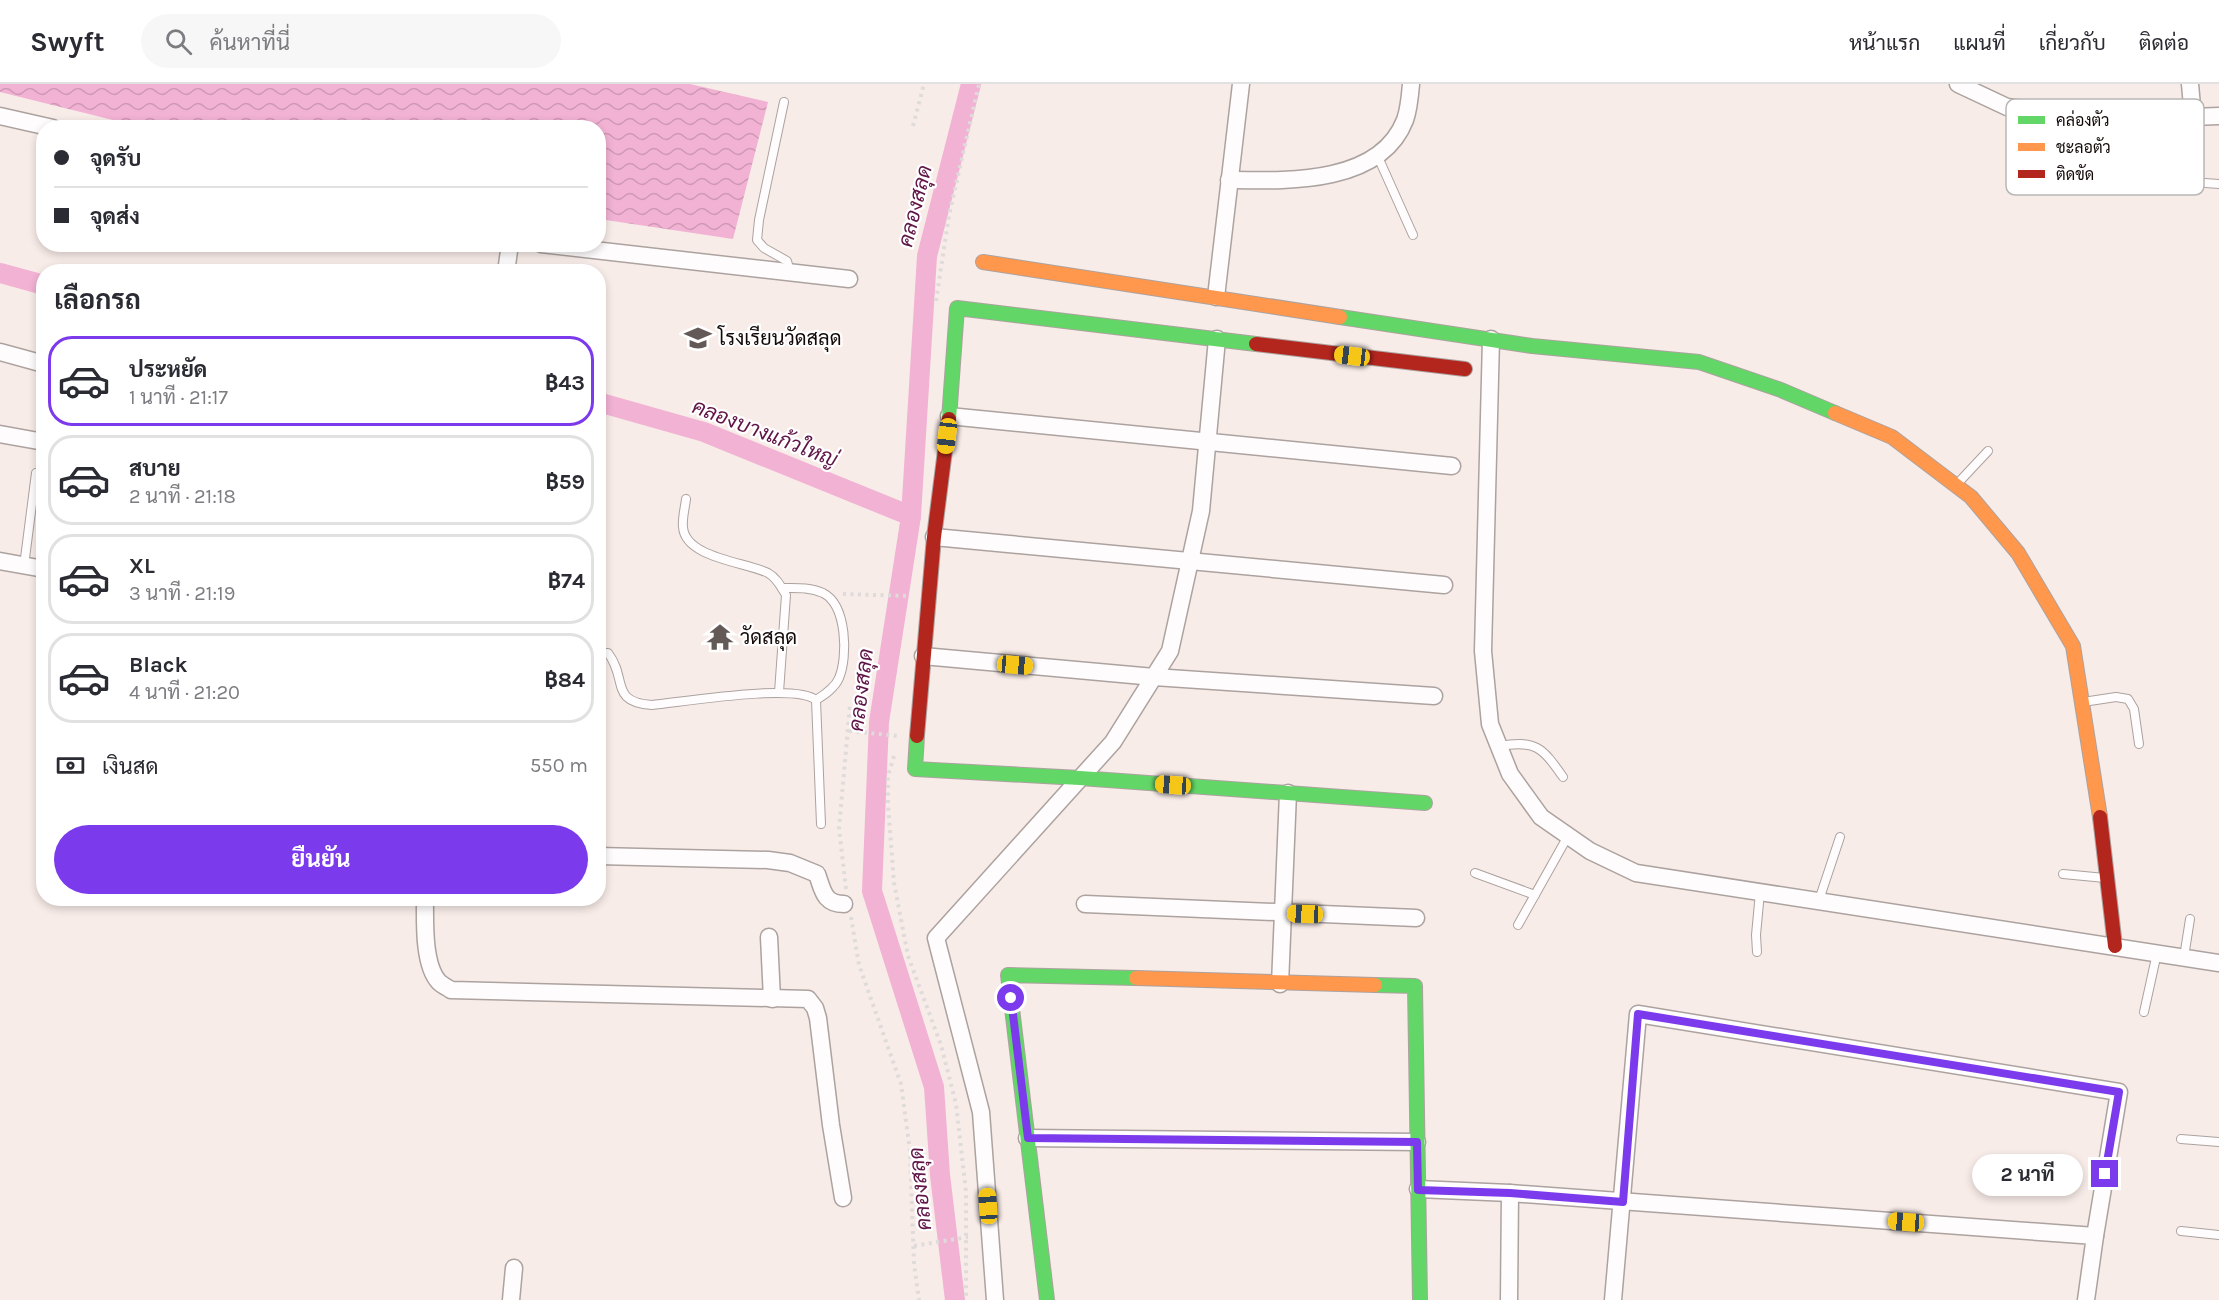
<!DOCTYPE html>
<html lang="th">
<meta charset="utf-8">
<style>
:root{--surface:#fff;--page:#f7f7f7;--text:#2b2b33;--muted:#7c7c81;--line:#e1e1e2;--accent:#7c3aed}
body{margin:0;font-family:Karla,Sarabun,sans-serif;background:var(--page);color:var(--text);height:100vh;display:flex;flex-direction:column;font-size:22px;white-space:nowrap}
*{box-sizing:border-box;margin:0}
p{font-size:20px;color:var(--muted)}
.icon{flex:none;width:33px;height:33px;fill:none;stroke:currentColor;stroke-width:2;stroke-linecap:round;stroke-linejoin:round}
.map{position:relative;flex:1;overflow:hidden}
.side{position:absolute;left:36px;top:180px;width:570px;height:642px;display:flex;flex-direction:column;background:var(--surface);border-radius:24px;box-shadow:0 3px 9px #0003}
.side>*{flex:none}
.guide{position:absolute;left:36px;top:36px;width:570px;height:132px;border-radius:24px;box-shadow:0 3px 9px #0003;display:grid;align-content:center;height:132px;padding:0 18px;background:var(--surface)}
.end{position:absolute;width:27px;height:27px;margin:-14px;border:8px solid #7c3aed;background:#fff;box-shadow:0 0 0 3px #fff}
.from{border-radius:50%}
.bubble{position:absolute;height:42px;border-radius:21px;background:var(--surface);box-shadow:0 3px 9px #0003;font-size:20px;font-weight:700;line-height:42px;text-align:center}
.car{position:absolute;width:18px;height:36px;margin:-18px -9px;border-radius:8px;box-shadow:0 0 4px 2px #0007;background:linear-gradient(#f5c518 24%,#345 0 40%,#f5c518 0 76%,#345 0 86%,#f5c518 0)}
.guide b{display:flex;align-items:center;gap:21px;height:57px;font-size:22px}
.guide b+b{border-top:2px solid var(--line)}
.guide i{width:15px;height:15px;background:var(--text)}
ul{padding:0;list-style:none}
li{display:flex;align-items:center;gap:18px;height:90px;margin:0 12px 9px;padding:0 6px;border:3px solid var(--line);border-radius:24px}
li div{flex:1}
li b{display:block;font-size:22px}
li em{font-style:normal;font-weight:700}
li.selected{border-color:var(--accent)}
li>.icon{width:54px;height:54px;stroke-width:1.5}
h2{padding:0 18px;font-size:27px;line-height:72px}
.pay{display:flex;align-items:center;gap:15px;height:66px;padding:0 18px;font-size:22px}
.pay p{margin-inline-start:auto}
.button{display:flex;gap:12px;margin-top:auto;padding:12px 18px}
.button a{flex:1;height:69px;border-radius:36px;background:var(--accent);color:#fff;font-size:24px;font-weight:700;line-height:69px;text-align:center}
header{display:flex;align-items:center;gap:36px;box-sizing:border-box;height:84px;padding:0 30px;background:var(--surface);border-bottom:2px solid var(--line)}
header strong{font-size:28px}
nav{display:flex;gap:33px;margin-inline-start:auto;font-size:21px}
.search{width:420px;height:54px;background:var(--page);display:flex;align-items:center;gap:15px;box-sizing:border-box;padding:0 21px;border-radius:33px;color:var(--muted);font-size:22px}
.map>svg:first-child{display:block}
.water{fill:url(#water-waves)}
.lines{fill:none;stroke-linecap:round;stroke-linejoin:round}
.canal{stroke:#f2b2d4;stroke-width:20}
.lane-casing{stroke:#aca29f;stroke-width:10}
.street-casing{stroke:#aca29f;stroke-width:19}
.fast-casing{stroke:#aca29f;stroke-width:16}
.slow-casing{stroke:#aca29f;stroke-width:16}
.jam-casing{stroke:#aca29f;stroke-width:16}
.path{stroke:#dedbda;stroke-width:4;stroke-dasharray:3 4.5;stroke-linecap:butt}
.lane{stroke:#fefcfc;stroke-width:8}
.street{stroke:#fefcfc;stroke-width:16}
.fast{stroke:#63d668;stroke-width:14}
.slow{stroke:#ff974d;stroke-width:14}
.jam{stroke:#b3261e;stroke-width:14}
.route{stroke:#7c3aed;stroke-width:8}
.labels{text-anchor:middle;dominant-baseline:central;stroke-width:4.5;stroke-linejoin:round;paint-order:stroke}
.poi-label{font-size:20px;fill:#130a08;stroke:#fff;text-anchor:start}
.water-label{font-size:21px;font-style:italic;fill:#601547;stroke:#fff}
.key{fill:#fff;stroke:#b8b6b5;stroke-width:1.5}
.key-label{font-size:16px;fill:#130a08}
</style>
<header>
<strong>Swyft</strong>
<div class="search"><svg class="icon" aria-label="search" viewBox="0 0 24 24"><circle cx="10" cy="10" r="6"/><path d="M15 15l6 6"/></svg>ค้นหาที่นี่</div>
<nav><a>หน้าแรก</a><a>แผนที่</a><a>เกี่ยวกับ</a><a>ติดต่อ</a></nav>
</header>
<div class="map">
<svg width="2219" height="1216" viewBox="0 0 2219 1216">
<defs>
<pattern id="water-waves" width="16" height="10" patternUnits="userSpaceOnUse" patternTransform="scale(1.5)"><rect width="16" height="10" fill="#f2b2d4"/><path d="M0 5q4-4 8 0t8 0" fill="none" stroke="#cf98b4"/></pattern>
</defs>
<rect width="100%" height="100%" fill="#f8ece8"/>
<path class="water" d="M0,0h690l78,18 -35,137 -134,-20 -1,-91 -457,-1 -141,-35z"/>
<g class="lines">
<g class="canal">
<path d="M0,189l44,12"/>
<path d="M598,318l106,30 207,84"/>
<path d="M955,1216l-15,-125 -6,-88 -62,-196 7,-169 32,-206 16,-260 44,-172"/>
</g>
<defs>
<g id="lane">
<path d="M784,18l-25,118 -2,20 7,8 23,13 3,11"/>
<path d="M1378,73l35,78"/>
<path d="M2164,96l55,4"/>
<path d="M1958,399l30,-32"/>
<path d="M686,415c-1,9 -4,19 -3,28 2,31 63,35 85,46 9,5 13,14 18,22l-7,97"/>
<path d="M24,482l12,-93"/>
<path d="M782,504c14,0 28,-1 41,5 24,12 25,64 16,85 -4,10 -15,17 -23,22"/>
<path d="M598,569h10c20,26 1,49 44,52 31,-3 143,-22 164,-5l5,124"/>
<path d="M2083,618l33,-5 12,2 6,10 5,35"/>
<path d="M1499,662c37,-6 43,1 64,31"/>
<path d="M1475,789l60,22"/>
<path d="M2063,790l42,4"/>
<path d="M1819,816l21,-63"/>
<path d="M1518,841l50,-89"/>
<path d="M1757,868l-1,-17 4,-43"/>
<path d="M2184,873l6,-38"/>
<path d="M2144,928l13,-59"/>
<path d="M2181,1055l38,3"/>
<path d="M2181,1147l38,4"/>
</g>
<g id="street">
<path d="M1958,0l49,23 103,13 109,-4"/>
<path d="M2190,0l3,33"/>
<path d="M0,32l53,12"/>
<path d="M1229,96c57,1 151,5 176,-60 4,-11 5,-24 6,-36"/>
<path d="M541,160l308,35"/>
<path d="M506,188l4,-28"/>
<path d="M1216,213l25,-213"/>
<path d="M1491,255l-8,312 7,73 20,50 31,43 49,34 46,22 583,90"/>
<path d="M0,268l44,12"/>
<path d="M949,332l503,50"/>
<path d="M0,350l44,8"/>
<path d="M934,453l510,48"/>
<path d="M0,477l44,8"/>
<path d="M923,572l231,21 280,19"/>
<path d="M598,772l170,4 22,3 27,11c6,17 7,30 27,30"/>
<path d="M425,814c0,23 -2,67 14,84 3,3 9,6 12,8l357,9 7,9 3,10 13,107 12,73"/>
<path d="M1085,820l331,14"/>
<path d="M769,853l3,62"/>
<path d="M1280,900l8,-191"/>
<path d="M1027,1054l390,4"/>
<path d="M1418,1105l92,4 585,43 -9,64"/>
<path d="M511,1216l3,-32"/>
<path d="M995,1216l-14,-188 -45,-174 177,-196 57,-91 31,-140 16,-172"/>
<path d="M1509,1216l1,-107"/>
<path d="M1613,1216l25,-286 481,78 -24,144"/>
</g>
<g id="fast">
<path d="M1340,233l192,29 167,16 82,28 54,23"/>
<path d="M949,335l8,-111 299,36"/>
<path d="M917,652l-2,33 165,9 345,25"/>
<path d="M1375,901l40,1 5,314"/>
<path d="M1047,1216l-39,-325 128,3"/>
</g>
<g id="slow">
<path d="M983,178l357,55"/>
<path d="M1835,329l57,24 79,60 47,56 55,93 27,171"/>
<path d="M1136,894l239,7"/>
</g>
<g id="jam">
<path d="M1256,260l209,25"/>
<path d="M917,652l17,-199 15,-118"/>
<path d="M2100,733l15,129"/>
</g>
</defs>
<use href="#lane" class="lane-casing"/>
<use href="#street" class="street-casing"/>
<use href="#fast" class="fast-casing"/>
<use href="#slow" class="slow-casing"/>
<use href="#jam" class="jam-casing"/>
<g class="path">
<path d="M913,42l11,-42"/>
<path d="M936,217l13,-86 30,-131"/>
<path d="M843,510l67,2"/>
<path d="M849,647l49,5"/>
<path d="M894,672l-6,20v28l6,79 14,73 33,89 15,59 10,88v108"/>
<path d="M846,805l-7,-61 11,-122"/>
<path d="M851,833l8,48 42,119 9,67 4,113 5,36"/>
<path d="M914,1162l54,-9"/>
</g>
<use href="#lane" class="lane"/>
<use href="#street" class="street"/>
<use href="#fast" class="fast"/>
<use href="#slow" class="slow"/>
<use href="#jam" class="jam"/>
</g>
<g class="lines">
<path class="route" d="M1011,914l17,140 389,4 1,48 92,3 113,9 15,-188 481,78 -14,82"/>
</g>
<defs>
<symbol id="school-bare" viewBox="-9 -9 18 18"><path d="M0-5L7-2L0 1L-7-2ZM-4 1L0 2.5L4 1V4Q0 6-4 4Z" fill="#635956" stroke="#fff" stroke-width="2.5" paint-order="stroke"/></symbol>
<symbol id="temple-bare" viewBox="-9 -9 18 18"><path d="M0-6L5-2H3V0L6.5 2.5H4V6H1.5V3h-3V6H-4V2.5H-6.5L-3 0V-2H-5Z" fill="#635956" stroke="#fff" stroke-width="2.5" paint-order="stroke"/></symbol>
</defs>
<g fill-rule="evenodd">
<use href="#school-bare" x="679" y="235" width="38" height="38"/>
<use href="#temple-bare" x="701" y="534" width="38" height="38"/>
</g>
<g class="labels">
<g class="poi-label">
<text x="718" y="254">โรงเรียนวัดสลุด</text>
<text x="740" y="553">วัดสลุด</text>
</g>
<g class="water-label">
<text transform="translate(915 122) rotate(-76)">คลองสลุด</text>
<text transform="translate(765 349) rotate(21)">คลองบางแก้วใหญ่</text>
<text transform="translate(861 606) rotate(-83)">คลองสลุด</text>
<text transform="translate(920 1105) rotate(-96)">คลองสลุด</text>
</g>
</g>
<rect x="2006" y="15" width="198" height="96" rx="9" class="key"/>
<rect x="2018" y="32" width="27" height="8" fill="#63d668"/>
<rect x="2018" y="59" width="27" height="8" fill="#ff974d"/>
<rect x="2018" y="86" width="27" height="8" fill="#b3261e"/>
<g class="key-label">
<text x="2056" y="42">คล่องตัว</text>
<text x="2056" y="69">ชะลอตัว</text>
<text x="2056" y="96">ติดขัด</text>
</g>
</svg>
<i class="end from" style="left:1011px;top:914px"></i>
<i class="end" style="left:2105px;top:1090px"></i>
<div class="bubble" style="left:1972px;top:1070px;width:111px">2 นาที</div>
<i class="car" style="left:1352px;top:272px;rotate:277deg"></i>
<i class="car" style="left:947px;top:352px;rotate:187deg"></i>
<i class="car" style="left:1015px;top:581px;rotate:95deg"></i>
<i class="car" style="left:1173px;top:701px;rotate:274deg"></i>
<i class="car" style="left:1305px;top:830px;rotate:272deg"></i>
<i class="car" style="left:988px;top:1122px;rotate:356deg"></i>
<i class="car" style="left:1906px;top:1138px;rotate:274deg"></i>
<div class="guide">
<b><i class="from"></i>จุดรับ</b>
<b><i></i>จุดส่ง</b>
</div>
<section class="side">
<h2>เลือกรถ</h2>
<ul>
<li class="selected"><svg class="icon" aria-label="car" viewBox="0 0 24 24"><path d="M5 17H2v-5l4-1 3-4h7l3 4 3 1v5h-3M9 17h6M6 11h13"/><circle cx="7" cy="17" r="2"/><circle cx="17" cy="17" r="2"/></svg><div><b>ประหยัด</b><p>1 นาที · 21:17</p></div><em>฿43</em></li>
<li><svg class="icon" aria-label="car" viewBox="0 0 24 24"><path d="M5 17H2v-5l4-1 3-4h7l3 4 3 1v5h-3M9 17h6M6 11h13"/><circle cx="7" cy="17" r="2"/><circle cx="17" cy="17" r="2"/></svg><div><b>สบาย</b><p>2 นาที · 21:18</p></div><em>฿59</em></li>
<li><svg class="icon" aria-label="car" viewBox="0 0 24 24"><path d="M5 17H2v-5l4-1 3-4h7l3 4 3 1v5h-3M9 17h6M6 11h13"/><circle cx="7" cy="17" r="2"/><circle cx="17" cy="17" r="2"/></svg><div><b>XL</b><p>3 นาที · 21:19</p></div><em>฿74</em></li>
<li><svg class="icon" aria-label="car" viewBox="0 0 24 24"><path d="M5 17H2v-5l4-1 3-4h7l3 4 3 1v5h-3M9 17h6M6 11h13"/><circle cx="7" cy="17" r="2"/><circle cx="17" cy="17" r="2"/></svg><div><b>Black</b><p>4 นาที · 21:20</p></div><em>฿84</em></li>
</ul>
<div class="pay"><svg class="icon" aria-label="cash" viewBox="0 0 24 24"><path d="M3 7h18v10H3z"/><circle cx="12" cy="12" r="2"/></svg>เงินสด<p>550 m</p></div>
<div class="button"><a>ยืนยัน</a></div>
</section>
</div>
